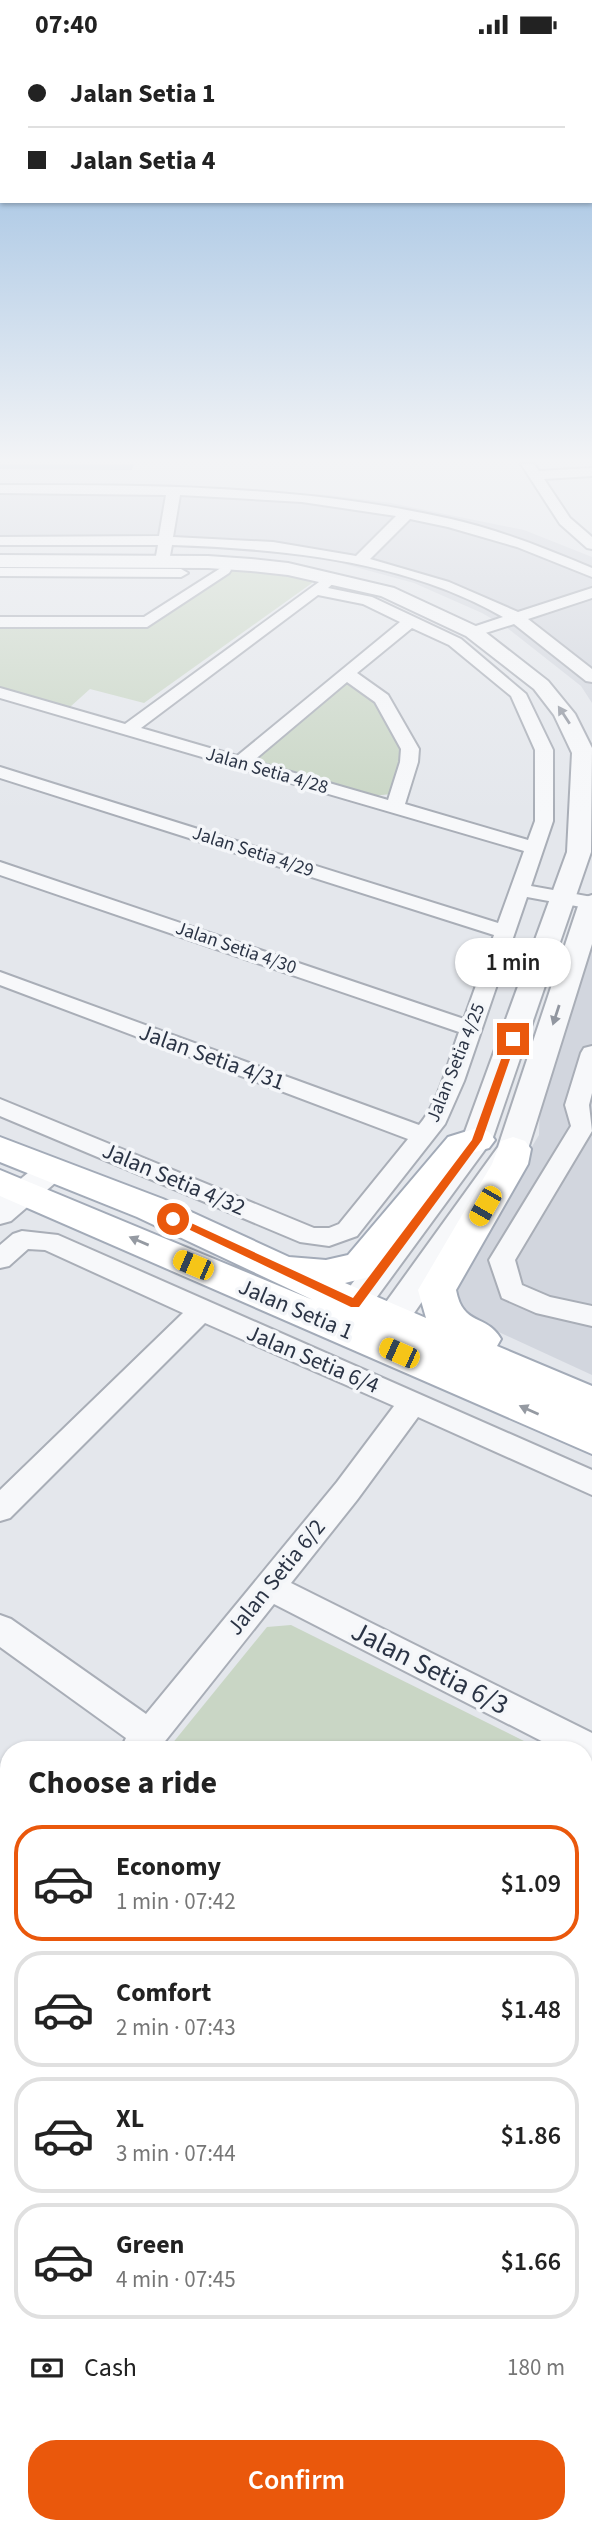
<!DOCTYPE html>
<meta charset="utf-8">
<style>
:root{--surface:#fff;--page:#f2f2f2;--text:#222;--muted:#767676;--line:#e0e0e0;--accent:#ea580c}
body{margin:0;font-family:"Source Sans 3",sans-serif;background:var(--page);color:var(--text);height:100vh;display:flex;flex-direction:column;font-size:26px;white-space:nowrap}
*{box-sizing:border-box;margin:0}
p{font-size:23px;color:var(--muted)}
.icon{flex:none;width:38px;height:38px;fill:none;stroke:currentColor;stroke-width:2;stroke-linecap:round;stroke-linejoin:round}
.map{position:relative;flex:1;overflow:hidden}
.panel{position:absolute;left:0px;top:1692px;width:593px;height:793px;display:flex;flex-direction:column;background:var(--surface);border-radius:28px 28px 0 0;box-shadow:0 2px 5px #0004}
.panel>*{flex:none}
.top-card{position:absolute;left:0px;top:0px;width:593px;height:154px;box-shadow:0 2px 5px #0004;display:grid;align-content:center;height:154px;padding:0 28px;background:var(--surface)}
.end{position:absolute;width:32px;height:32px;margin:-16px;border:9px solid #ea580c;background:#fff;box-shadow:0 0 0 4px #fff}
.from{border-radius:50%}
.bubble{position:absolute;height:49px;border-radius:24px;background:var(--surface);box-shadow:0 2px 5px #0004;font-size:23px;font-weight:600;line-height:49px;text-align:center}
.car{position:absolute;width:21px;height:42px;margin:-21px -10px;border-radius:9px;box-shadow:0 0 5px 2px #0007;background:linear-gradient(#f5c518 24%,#345 0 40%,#f5c518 0 76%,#345 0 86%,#f5c518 0)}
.top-card b{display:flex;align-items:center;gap:24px;height:66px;font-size:26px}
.top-card b+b{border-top:2px solid var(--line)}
.top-card i{width:18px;height:18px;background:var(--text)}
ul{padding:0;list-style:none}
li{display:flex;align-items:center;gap:21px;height:116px;margin:0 14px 10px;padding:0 14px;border:4px solid var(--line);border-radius:28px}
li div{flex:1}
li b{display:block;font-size:26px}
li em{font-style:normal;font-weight:600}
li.current{border-color:var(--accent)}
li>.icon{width:63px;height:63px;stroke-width:1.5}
h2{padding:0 28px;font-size:32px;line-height:84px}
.pay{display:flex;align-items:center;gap:18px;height:77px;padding:0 28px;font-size:26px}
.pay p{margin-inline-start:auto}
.action{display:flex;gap:14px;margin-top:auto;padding:14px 28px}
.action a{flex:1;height:80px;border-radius:28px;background:var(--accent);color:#fff;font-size:28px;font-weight:600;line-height:80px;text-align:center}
.status{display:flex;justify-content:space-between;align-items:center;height:49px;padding:0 35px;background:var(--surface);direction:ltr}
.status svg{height:19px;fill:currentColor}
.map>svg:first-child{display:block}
.built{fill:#d2d6de}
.green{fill:#c9d6c5}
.water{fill:#9fb4cc}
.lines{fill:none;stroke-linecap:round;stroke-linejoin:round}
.minor-casing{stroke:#a9aeb7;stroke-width:4}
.tertiary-casing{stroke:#a9aeb7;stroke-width:4}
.primary-casing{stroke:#a3abb8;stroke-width:4}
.minor{fill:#f7f8fa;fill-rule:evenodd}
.tertiary{fill:#f7f8fa;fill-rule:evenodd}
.primary{fill:#fff;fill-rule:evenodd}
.oneway{fill:#9196a0}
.oneway2{fill:#959aa2}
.route{fill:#ea580c}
.labels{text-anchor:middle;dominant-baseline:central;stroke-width:7;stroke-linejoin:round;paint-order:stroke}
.far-street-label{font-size:19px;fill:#2b3445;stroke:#f4f6f9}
.street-label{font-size:23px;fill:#2b3445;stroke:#f4f6f9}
.near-street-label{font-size:28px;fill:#2b3445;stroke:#f4f6f9}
</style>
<div class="status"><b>07:40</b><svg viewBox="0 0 49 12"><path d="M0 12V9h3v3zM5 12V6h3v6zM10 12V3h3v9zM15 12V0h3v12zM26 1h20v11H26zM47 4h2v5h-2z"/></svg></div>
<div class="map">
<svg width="592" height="2484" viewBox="0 0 592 2484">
<rect width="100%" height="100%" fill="#e4e7ec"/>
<g class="built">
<path d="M0,436h175l153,10 63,8 133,27 68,27v146l-11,-17 -75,-59 -24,-14 -68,-30 -88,-24 -48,-7 -75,-5 -203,-1z"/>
<path d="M592,890v436l-130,-60 -15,-27 92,-153 1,-38z"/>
</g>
<g class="green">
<path d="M233,520l78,9 1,5 -168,120 -54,-14 -20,18 -70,-20v-63l144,1 11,-3z"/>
<path d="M345,631c25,11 52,43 55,71 1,13 -7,31 -9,43l-18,2 -121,-35z"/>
<path d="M291,1576l251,125h-375l100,-123z"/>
<path d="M584,1722l8,6v295l-7,2z"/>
</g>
<path class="water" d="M0,415h134l-2,6 -132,-1z"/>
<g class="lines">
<defs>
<g id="minor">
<path d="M521,415h13l5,7 53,-3v8l-48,3 26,39 22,19v12l-5,-1 -27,-24z"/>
<path d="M0,436c151,0 302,0 451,34 49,11 95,30 141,49v9l-75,-30 -69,-20 -38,-8 -40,40 79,23 69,30 74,-24v10l-64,21 64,50v13l-6,-1 -72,-57 -35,11h-12l-2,-3 2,-3 36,-12c-99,-57 -219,-68 -331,-72l-2,11 -7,4 -7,-4 2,-11h-158v-8l159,-1 7,-41 -166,-2zM180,446l122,7 94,14 -40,40 -83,-14 -100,-5z"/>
<path d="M224,517l5,1 2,3 -2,3 -82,54h-147v-10h144z"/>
<path d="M0,519l181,1 7,4 -7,4 -181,-1z"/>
<path d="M330,525l8,5 -10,9 44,9 89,42 65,55 27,56v71l-22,65 61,11v12l-65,-12 -63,184 -19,43 -88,112 -28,10 -29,-4 -300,-126v-17l314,129h15l10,-4 69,-85 -408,-154v-13l419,153c21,-25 29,-63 40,-93l-459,-157v-13l464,157 30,-84 -494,-157v-11l498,156 26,-72 -524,-153v-10l125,36zM318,546l45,9 37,18 -163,134 -96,-28zM412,579l37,17 62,51 24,54v71l-7,19 -123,-36 13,-42 1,-13 -31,-54 -31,-22zM347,633l28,20 26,47 -1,13 -12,38 -135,-39z"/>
<path d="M592,997v47l-3,12 3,26 -77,129 7,25 28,12 42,9v20l-56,-13 -34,-15 -13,-38 82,-134 -6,-21 16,-52 3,-5z"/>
<path d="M22,1182l36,4 534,235v25l-174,-78 -61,83 -66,83 301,150v33l-8,-3v-13h-25l-285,-146 -116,146h-38l6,-12 -126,-91v-32l11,4 135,95 191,-232 57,-76 -189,-83 -195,195 -10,3v-31l183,-177 -138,-63 -17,-1 -19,17 -9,2v-23l13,-11z"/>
<path d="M592,2035v40h-8v-39z"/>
<path d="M9,2154v41l-9,2v-42z"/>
<rect x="78" y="2476" width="46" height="8"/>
</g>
<g id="tertiary">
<path d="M0,506l208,1 43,3 37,4 106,25 86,40 68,53 27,33 17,34 -1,104 -99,288 -143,195 -12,4 -12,-4 -5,-9 143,-189 104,-285 5,-99 -18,-38 -20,-26 -68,-53 -85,-40 -93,-21 -37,-4 -43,-3 -208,-1z"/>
<path d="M592,846v49l-64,205 -141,203 -12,4 -12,-4 -5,-9 5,-9 135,-187 81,-244 4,-5z"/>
<path d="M51,1111l11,3 4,7 -4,7 -51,44 -11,3v-28l40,-33z"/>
</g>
<path id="primary" d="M477,1079l12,4 6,8 -6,8 -17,5 -99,123 -28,7 81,35 -8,-28 74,-126 9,-23 12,-4 12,4 6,8 -3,15 -72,126c7,37 30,23 45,49l-4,7 95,40v68l-592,-258v-26l313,130 -176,-83 -137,-55v-25l163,62 126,58 37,3 22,-5 100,-118z"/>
</defs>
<use href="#minor" class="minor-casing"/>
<use href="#tertiary" class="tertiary-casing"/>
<use href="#primary" class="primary-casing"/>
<use href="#minor" class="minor"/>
<use href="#tertiary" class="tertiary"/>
<use href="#primary" class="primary"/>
</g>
<defs><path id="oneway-solid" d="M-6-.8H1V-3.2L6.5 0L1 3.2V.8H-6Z" transform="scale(1.75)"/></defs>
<g class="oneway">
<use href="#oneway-solid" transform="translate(564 666) rotate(-123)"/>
<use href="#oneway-solid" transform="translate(556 966) rotate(108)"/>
</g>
<g class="oneway2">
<use href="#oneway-solid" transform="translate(139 1192) rotate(-157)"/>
<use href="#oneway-solid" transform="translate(529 1361) rotate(-156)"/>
</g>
<linearGradient id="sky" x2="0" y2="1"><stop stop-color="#8bb4dd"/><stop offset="0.54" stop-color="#f3f4f6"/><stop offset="1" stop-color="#f3f4f6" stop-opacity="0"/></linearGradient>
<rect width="592" height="763" fill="url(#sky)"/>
<path class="route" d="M509,988l8,2 -35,101 -123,167h-8l-184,-88 6,-4 3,1 177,82 119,-158z"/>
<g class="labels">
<g class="far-street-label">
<text transform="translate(267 722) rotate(16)">Jalan Setia 4/28</text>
<text transform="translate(253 803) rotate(18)">Jalan Setia 4/29</text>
<text transform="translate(236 899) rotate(19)">Jalan Setia 4/30</text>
<text transform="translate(456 1014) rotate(-68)">Jalan Setia 4/25</text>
</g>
<g class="street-label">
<text transform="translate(212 1008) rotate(20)">Jalan Setia 4/31</text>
<text transform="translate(174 1130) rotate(23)">Jalan Setia 4/32</text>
<text transform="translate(296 1260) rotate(23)">Jalan Setia 1</text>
<text transform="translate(313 1310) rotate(23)">Jalan Setia 6/4</text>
<text transform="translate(276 1528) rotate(-51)">Jalan Setia 6/2</text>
</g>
<g class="near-street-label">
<text transform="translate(430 1619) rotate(27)">Jalan Setia 6/3</text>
</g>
</g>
</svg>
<i class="end from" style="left:173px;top:1170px"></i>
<i class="end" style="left:513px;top:990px"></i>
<div class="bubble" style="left:455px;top:889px;width:116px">1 min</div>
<i class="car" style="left:485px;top:1157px;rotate:210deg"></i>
<i class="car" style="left:193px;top:1216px;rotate:293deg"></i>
<i class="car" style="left:399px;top:1304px;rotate:294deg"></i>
<div class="top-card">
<b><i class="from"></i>Jalan Setia 1</b>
<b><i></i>Jalan Setia 4</b>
</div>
<section class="panel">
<h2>Choose a ride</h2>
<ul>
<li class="current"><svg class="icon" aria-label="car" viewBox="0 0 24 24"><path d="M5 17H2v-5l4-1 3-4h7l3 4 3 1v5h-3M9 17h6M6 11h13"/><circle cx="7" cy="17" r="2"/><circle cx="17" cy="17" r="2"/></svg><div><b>Economy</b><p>1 min · 07:42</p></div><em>$1.09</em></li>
<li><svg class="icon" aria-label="car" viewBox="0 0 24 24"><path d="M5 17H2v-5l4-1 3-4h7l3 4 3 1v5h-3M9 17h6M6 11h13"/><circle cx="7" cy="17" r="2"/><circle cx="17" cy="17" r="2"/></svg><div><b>Comfort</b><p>2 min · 07:43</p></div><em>$1.48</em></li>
<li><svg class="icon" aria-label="car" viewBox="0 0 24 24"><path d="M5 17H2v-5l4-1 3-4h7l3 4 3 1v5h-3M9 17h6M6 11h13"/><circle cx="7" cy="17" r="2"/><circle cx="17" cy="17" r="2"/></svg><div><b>XL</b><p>3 min · 07:44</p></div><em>$1.86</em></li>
<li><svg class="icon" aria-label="car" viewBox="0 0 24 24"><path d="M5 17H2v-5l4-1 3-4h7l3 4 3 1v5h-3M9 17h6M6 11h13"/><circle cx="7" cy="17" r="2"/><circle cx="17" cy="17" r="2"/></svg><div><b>Green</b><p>4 min · 07:45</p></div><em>$1.66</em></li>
</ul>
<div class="pay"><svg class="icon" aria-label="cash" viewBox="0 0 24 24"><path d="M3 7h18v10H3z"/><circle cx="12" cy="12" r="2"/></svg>Cash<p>180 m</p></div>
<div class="action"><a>Confirm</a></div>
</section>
</div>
